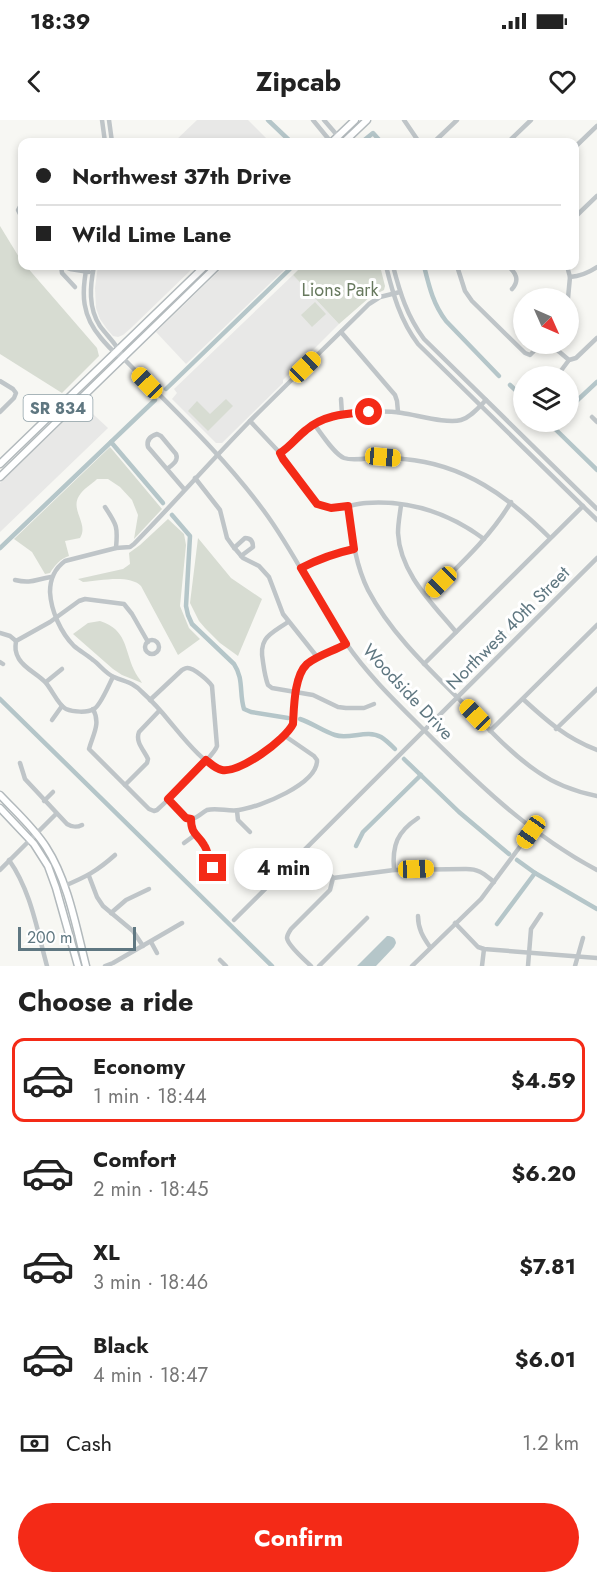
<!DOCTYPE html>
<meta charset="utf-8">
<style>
:root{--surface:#fff;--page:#f6f6f6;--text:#222;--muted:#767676;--line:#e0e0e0;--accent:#f42a17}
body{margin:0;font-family:Jost,sans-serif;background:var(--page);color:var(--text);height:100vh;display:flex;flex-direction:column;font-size:22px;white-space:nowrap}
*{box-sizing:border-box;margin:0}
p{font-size:20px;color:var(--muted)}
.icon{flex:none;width:33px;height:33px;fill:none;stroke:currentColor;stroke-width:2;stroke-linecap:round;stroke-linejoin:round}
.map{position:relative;height:846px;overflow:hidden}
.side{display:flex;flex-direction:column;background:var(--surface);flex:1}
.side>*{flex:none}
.hud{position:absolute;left:18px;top:18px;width:561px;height:132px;border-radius:12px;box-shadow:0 3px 9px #0003;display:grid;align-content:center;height:132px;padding:0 18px;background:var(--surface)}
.needle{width:39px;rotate:135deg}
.tools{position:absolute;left:513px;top:168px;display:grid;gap:12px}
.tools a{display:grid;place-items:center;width:66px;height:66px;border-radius:50%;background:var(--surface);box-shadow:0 3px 9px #0003;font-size:30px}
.scale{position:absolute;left:18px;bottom:15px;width:118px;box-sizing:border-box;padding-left:6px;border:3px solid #5f7781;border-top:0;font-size:16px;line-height:21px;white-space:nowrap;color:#5f7781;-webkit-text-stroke:4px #fff;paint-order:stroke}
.end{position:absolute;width:27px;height:27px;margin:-14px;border:8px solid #f42a17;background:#fff;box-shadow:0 0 0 3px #fff}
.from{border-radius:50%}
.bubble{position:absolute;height:42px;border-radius:21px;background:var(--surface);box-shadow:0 3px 9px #0003;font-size:20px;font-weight:700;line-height:42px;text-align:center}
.car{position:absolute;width:18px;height:36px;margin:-18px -9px;border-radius:8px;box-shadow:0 0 4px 2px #0007;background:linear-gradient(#f5c518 24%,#345 0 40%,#f5c518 0 76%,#345 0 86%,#f5c518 0)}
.hud b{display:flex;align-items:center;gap:21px;height:57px;font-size:22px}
.hud b+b{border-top:2px solid var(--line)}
.hud i{width:15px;height:15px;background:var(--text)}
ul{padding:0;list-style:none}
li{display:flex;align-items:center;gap:18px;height:84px;margin:0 12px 9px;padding:0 6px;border:3px solid transparent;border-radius:12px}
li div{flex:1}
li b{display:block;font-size:22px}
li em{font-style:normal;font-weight:700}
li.active{border-color:var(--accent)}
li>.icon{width:54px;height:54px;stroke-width:1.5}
h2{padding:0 18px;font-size:27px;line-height:72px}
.pay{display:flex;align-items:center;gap:15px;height:66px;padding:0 18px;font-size:22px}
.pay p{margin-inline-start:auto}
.primary-button{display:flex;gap:12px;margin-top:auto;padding:12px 18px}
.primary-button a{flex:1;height:69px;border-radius:36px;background:var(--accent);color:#fff;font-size:24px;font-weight:700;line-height:69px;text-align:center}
.status{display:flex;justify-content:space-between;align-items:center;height:42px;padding:0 30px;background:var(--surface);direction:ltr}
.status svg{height:16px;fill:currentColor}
header{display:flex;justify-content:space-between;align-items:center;height:78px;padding:0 18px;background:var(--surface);font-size:27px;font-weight:700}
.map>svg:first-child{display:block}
.built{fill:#e8e8e7}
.green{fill:#d7dcd2}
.water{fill:#b5c6c9}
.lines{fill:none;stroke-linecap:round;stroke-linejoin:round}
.canal{stroke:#b5c6c9;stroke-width:4.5}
.major-casing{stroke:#b2b9bc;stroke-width:9}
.minor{stroke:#bfc5c8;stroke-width:4.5}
.major{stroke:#fff;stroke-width:6}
.route{stroke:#f42a17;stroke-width:8}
.labels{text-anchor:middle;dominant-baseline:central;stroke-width:6;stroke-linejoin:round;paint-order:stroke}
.shield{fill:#fff;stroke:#8fa0a7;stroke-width:1.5}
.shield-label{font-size:16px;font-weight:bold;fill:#5f7781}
.park-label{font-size:18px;fill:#67795e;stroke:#fff}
.street-label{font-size:18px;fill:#5f7781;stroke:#fff}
</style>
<div class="status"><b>18:39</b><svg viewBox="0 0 49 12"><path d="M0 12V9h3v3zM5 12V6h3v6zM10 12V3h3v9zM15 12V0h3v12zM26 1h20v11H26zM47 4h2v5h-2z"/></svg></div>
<header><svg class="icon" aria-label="back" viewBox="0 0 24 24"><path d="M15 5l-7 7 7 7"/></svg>Zipcab<svg class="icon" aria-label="heart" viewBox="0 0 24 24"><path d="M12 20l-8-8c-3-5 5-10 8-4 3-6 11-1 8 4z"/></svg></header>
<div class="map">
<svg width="597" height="846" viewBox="0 0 597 846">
<rect width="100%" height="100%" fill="#f7f7f3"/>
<g class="built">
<path d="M197,0h51l22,22h-96z"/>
<path d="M98,146h97l-64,62 -8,7 -5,2 -5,-1 -6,-7 -7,-10 -4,-11 -1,-20z"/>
<path d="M224,146h64l-102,98 -30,-32z"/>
<path d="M293,155l46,49 -56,56v3l-61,60h-6l-44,-44 5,-6 -3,-4z"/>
<path d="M82,284l26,24 -108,104v-49z"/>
</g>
<g class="green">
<path d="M0,106l22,36v4h4l71,82 2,8 -37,37 -62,-39z"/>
<path d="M302,146h78l5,20 -1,4 -14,7 -31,27 -46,-49z"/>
<path d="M315,182l11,12 -14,13 -11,-12z"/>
<path d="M226,279l7,7 -25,25 -20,-20 9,-10 13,13z"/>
<path d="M110,327l52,62 -28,30 4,-24 -6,-15 -12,-13 -12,-8h-11c-5,5 -14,10 -18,17 -9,14 10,28 1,42l-15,3 4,15c-9,3 -14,9 -19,17l-5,1 -13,-22 -18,-13z"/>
<path d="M168,399l16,15 2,11 -6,61 9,22 11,11 -22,16 -37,-69c-12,-12 -42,-5 -58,-4l-5,-3 45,-10 7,-5 -1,-11 11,-8z"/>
<path d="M198,418l33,40 31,21 -24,57 -18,-13 -15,-15 -6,-7 -9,-18z"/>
<path d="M100,501c27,9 24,27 34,49 2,5 6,9 8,13l-20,-8 -9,-6 -40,-35 15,-11z"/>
</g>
<path class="water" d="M387,816c6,0 8,2 9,7l-2,4 -18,19h-19z"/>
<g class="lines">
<g class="canal">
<path d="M268,0l23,22"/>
<path d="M362,22l11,-9 8,9"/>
<path d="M424,146c5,20 9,38 22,55l53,55"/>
<path d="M510,265l14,13"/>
<path d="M166,269l127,-123"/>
<path d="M568,289l29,-27"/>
<path d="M548,302l49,48"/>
<path d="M111,322l52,61"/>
<path d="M172,395l18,21 -4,70 2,9 4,9 42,40c10,15 5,29 10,45l7,3 37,6"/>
<path d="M0,428l155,-148"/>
<path d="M0,579l272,267"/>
<path d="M300,599c12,4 23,12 35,16 14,5 32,-6 46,2 5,3 10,8 14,12"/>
<path d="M404,639l55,53 50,42"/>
<path d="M356,726l7,-14 58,-57"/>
<path d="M517,740l18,13 62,36"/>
<path d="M497,804l38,-51"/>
</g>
<defs>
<g id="major">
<path d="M332,22l23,-22"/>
<path d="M344,22l23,-22"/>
<path d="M0,344l205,-198"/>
<path d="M0,357l217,-211"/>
<path d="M0,675c16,17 34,33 46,52 22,34 30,80 40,119"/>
<path d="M0,688l34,36 14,22 8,22 22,78"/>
</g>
</defs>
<use href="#major" class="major-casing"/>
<g class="minor">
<path d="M102,0l3,22"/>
<path d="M109,0l3,22"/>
<path d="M313,0l18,22"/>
<path d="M324,0l19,22"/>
<path d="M404,0l15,22"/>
<path d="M434,22l23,-22"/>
<path d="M508,22l23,-22"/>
<path d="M574,28l23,-22"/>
<path d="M22,83l-4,7 4,8"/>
<path d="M574,98l23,-22"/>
<path d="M61,146l1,7 13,14"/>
<path d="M62,146l8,3 19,3"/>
<path d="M87,146c-6,28 -5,50 14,72 7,8 12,15 22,20 48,49 100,97 141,153 31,42 52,89 82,132 21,31 49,58 75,84 54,54 108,107 176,143"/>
<path d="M94,146c-4,20 -6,42 6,60 8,11 18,19 23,32"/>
<path d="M386,146c7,28 14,54 32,78l179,176"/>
<path d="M393,146c7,27 14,50 31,73l173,170"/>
<path d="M457,146l8,25 7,10 53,52 5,2 11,-11"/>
<path d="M508,146c8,7 12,14 4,23"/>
<path d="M567,146l3,11"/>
<path d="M568,178l2,-21c11,-1 18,-4 27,-10"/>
<path d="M341,212l54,63 2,6 1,11"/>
<path d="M550,224l19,16 7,-2 21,-20"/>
<path d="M551,256l4,-4h5l9,-12"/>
<path d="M0,261l13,8 3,4 -2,5 -14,14"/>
<path d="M341,279l1,15"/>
<path d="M592,297l5,5"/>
<path d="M250,301l30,32 3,6c7,10 28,43 37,47 15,6 31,-2 46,-3 43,-3 83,10 118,36"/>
<path d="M314,304c7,9 20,30 30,34 11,4 26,-1 37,-1 8,0 15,1 23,2 60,5 105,38 146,79"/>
<path d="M280,333c18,-10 28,-30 48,-36 19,-5 54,-7 74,-4 15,2 45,11 59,7 10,-3 18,-13 25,-20"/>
<path d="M167,349c5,-4 12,-8 9,-15l-15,-18 -4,-2c-6,2 -11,6 -9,13l36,42"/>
<path d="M195,358l25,32 7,28 5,7 11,13 16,8 10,11 14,37 35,44"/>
<path d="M401,385c-1,9 -3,18 -3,28 2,40 34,70 58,99"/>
<path d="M348,386c4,29 7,58 20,84 23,44 62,80 97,115 23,23 46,49 73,67 17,12 39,20 59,24"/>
<path d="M105,387c12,18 13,20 11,41"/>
<path d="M234,428l11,-10c6,0 8,4 8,9l-12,9"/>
<path d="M301,448c18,-9 34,-15 54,-19"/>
<path d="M15,460c17,4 21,-1 36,-3"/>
<path d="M427,477c29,-29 63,-59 84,-95"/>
<path d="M288,502c-17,12 -30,15 -25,40 1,7 2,15 5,23l4,3 41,7 25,12 8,1h18l10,-4"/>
<path d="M0,513l10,3 6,5"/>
<circle cx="152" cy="527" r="7"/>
<path d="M346,524c-12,7 -28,11 -39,20 -13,12 -13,44 -14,61l-3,5c-13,14 -46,42 -66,40 -17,-1 -43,-35 -54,-48 -8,-10 -18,-21 -28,-30 -9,-10 -17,-10 -28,-15 -8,-3 -14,-12 -21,-17 -6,-5 -13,-9 -19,-14 -13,-13 -23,-35 -24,-54 0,-13 4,-23 15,-31l51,-13 14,-1 4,-3c39,-40 75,-81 114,-121 40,-40 81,-79 121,-119l11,-7 20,-5"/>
<path d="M0,542l3,2"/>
<path d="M424,544l159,-158"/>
<path d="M113,557c-4,7 -12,28 -19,32 -7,4 -21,3 -28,0 -7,-3 -14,-19 -20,-26 -8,-9 -21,-14 -27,-24 -4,-7 -4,-11 -3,-18l34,-19 29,-21 6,-2 39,5 8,10 16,28"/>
<path d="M46,562l16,-13"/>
<path d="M523,579c24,22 43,39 74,51"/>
<path d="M93,589c8,15 0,25 -4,40l60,60 5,2 3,-1c11,-10 57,-54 60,-64l-5,-60c-3,-5 -19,-19 -25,-18 -2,0 -3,1 -5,2l-32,30"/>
<path d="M52,600l10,-14"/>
<path d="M556,609l41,-40"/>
<path d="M490,611l107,-106"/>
<path d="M20,643l5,16 42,45c5,3 9,4 15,1"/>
<path d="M125,665l22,-22 1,-4c-4,-9 -13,-17 -9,-27l20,-21"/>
<path d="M168,679l18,19 5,1c0,16 7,15 13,26 5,7 3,14 9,23"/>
<path d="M44,681l9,-9"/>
<path d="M237,691l1,9 12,12"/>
<path d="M191,699c7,-1 10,-6 16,-9 10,-3 22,2 32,0 21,-3 79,-26 78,-50l-3,-4 -29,-20"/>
<path d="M184,723l11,-8"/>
<path d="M304,731l29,27"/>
<path d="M9,740c22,31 28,70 38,106"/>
<path d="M0,750l56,-56"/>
<path d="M394,750c-2,-25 3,-38 24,-52"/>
<path d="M89,756l8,21 6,9 30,25 10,15"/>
<path d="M333,758l61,-8 72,-1c14,0 18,5 28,13"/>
<path d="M64,766c22,-9 33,-15 51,-31"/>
<path d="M111,793l15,-13 23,-11"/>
<path d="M418,796c0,13 5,21 12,31"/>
<path d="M234,800l363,-362"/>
<path d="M455,803l23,24 6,2 113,9"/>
<path d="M151,822l6,11"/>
<path d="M220,840l6,6"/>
<path d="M105,846l8,-3 69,-40"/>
<path d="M311,846c-6,-6 -23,-20 -24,-28 0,-3 2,-6 4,-9l39,-39 3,-12"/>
<path d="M319,846l48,-48"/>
<path d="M412,846l69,-67 52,-70"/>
<path d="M482,846l2,-17"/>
<path d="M528,846l3,-37 10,-15"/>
<path d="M575,846l8,-28"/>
</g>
<use href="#major" class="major"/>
</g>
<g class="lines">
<path class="route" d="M213,748c-6,-9 -4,-16 -9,-23 -6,-11 -13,-10 -13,-26l-5,-1 -18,-19 38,-39c5,4 10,9 16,10 18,3 63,-30 71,-46 1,-16 1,-48 14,-60 11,-9 27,-13 39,-20l-45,-76c18,-9 34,-15 53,-19l-6,-43 -17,2 -14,-4 -34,-45 -3,-6c10,-6 17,-16 26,-23 19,-16 40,-16 63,-18"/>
</g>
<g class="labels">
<rect class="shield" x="23.5" y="275" width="69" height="26" rx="4.5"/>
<g class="shield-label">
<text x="58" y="288">SR 834</text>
</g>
<g class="park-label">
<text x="340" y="170">Lions Park</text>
</g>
<g class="street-label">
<text transform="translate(508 508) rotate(-45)">Northwest 40th Street</text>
<text transform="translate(408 572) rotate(47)">Woodside Drive</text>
</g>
</g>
</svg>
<div class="tools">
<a><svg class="needle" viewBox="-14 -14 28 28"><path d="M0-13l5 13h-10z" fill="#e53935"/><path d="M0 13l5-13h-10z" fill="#767676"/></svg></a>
<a><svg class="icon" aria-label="layers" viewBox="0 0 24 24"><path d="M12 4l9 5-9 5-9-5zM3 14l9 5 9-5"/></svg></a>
</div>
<div class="scale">200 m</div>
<i class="end from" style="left:369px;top:292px"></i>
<i class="end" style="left:213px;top:748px"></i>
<div class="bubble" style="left:234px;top:728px;width:99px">4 min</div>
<i class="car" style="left:305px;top:247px;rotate:46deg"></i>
<i class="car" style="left:147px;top:263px;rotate:316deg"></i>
<i class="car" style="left:383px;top:337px;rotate:95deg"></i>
<i class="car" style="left:441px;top:462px;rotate:225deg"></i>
<i class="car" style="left:475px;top:595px;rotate:316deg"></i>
<i class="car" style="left:531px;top:712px;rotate:215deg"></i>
<i class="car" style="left:416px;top:749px;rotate:88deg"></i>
<div class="hud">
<b><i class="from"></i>Northwest 37th Drive</b>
<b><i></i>Wild Lime Lane</b>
</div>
</div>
<section class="side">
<h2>Choose a ride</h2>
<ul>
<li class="active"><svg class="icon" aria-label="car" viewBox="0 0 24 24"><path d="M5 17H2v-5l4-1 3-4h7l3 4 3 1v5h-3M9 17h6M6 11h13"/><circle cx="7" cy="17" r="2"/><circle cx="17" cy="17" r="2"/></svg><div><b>Economy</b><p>1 min · 18:44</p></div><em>$4.59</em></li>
<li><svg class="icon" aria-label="car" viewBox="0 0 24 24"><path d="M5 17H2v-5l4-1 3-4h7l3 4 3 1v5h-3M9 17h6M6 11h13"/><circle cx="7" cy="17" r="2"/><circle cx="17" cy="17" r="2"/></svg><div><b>Comfort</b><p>2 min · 18:45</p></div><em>$6.20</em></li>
<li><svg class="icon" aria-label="car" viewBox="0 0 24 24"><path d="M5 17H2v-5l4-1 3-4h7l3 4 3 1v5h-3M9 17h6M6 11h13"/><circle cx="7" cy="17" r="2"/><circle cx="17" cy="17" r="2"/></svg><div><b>XL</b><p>3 min · 18:46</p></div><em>$7.81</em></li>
<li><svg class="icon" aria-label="car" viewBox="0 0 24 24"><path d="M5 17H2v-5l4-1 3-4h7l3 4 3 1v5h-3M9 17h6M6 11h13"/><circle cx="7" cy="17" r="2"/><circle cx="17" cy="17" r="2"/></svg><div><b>Black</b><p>4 min · 18:47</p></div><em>$6.01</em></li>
</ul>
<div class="pay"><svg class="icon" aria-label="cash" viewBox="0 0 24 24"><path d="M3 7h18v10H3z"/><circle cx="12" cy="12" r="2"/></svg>Cash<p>1.2 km</p></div>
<div class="primary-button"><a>Confirm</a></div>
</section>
